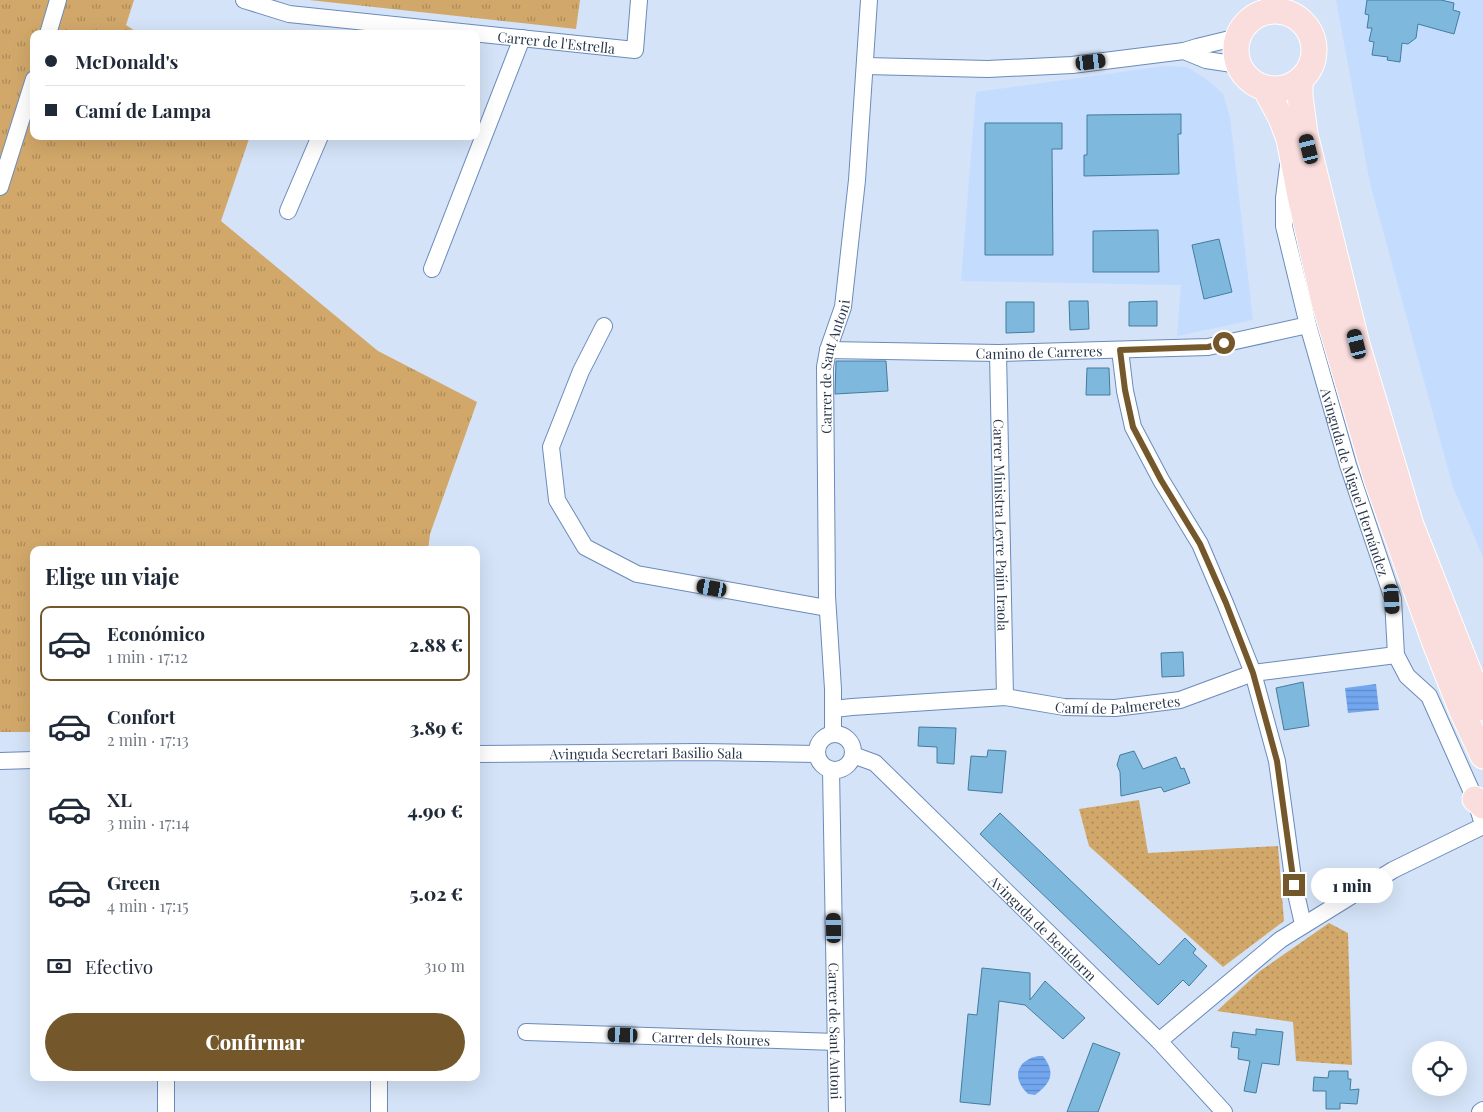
<!DOCTYPE html>
<html lang="es">
<meta charset="utf-8">
<style>
:root{--surface:#fff;--page:#f6f6f7;--text:#1f2937;--muted:#747a83;--line:#e0e1e3;--accent:#74582b}
body{margin:0;font-family:"Playfair Display",serif;background:var(--page);color:var(--text);height:100vh;display:flex;flex-direction:column;font-size:19px;white-space:nowrap}
*{box-sizing:border-box;margin:0}
p{font-size:16px;color:var(--muted)}
.icon{flex:none;width:28px;height:28px;fill:none;stroke:currentColor;stroke-width:2;stroke-linecap:round;stroke-linejoin:round}
.map{position:relative;flex:1;overflow:hidden}
.panel{position:absolute;left:30px;top:546px;width:450px;height:535px;display:flex;flex-direction:column;background:var(--surface);border-radius:10px;box-shadow:0 5px 20px #0002}
.panel>*{flex:none}
.guide{position:absolute;left:30px;top:30px;width:450px;height:110px;border-radius:10px;box-shadow:0 5px 20px #0002;display:grid;align-content:center;height:110px;padding:0 15px;background:var(--surface)}
.fabs{position:absolute;left:1412px;top:1041px;display:grid;gap:10px}
.fabs a{display:grid;place-items:center;width:55px;height:55px;border-radius:50%;background:var(--surface);box-shadow:0 5px 20px #0002;font-size:25px}
.end{position:absolute;width:22px;height:22px;margin:-11px;border:6px solid #74582b;background:#fff;box-shadow:0 0 0 2px #fff}
.from{border-radius:50%}
.bubble{position:absolute;height:35px;border-radius:18px;background:var(--surface);box-shadow:0 5px 20px #0002;font-size:16px;font-weight:800;line-height:35px;text-align:center}
.car{position:absolute;width:15px;height:30px;margin:-15px -8px;border-radius:6px;box-shadow:0 0 4px 1px #0007;background:linear-gradient(#222 24%,#8ab4d8 0 40%,#222 0 76%,#8ab4d8 0 86%,#222 0)}
.guide b{display:flex;align-items:center;gap:18px;height:48px;font-size:19px}
.guide b+b{border-top:1px solid var(--line)}
.guide i{width:12px;height:12px;background:var(--text)}
ul{padding:0;list-style:none}
li{display:flex;align-items:center;gap:15px;height:75px;margin:0 10px 8px;padding:0 5px;border:2px solid transparent;border-radius:10px}
li div{flex:1}
li b{display:block;font-size:19px}
li em{font-style:normal;font-weight:800}
li.on{border-color:var(--accent)}
li>.icon{width:45px;height:45px;stroke-width:1.5}
h2{padding:0 15px;font-size:22px;line-height:60px}
.pay{display:flex;align-items:center;gap:12px;height:55px;padding:0 15px;font-size:19px}
.pay p{margin-inline-start:auto}
.button{display:flex;gap:10px;margin-top:auto;padding:10px 15px}
.button a{flex:1;height:58px;border-radius:30px;background:var(--accent);color:#fff;font-size:20px;font-weight:800;line-height:58px;text-align:center}
.map>svg:first-child{display:block}
.built{fill:#c4ddff}
.grass{fill:url(#grass-tufts)}
.park{fill:url(#park-dots)}
.water{fill:url(#water-rules)}
.building{fill:#7eb9dd;stroke:#437c9e}
.lines{fill:none;stroke-linecap:round;stroke-linejoin:round}
.minor-casing{stroke:#6a8bba;stroke-width:18}
.primary-casing{stroke:#fff;stroke-width:27}
.minor{stroke:#fff;stroke-width:16}
.primary{stroke:#fadddd;stroke-width:25}
.route{stroke:#74582b;stroke-width:6}
.labels{text-anchor:middle;dominant-baseline:central;stroke-width:5;stroke-linejoin:round;paint-order:stroke}
.street-label{font-size:14px;fill:#2a384c;stroke:#e8eff9}
</style>
<div class="map">
<svg width="1483" height="1112" viewBox="0 0 1483 1112">
<defs>
<pattern id="grass-tufts" width="24" height="20" patternUnits="userSpaceOnUse" patternTransform="scale(1.25)"><rect width="24" height="20" fill="#d2a86a"/><path d="M3 7l-1-3M5 7V3M7 7l1-3M15 17l-1-3M17 17v-4M19 17l1-3" fill="none" stroke="#ab8a59"/></pattern>
<pattern id="park-dots" width="8" height="8" patternUnits="userSpaceOnUse" patternTransform="scale(1.25)"><rect width="8" height="8" fill="#d2a86a"/><path d="M2 2h.1M6 6h.1" fill="none" stroke="#ab8a59" stroke-width="1.8" stroke-linecap="round"/></pattern>
<pattern id="water-rules" width="6" height="5" patternUnits="userSpaceOnUse" patternTransform="scale(1.25)"><rect width="6" height="5" fill="#72a7f0"/><path d="M0 2.5h6" fill="none" stroke="#5e89c5"/></pattern>
</defs>
<rect width="100%" height="100%" fill="#d4e3f7"/>
<g class="built">
<path d="M1336,0h147v557l-30,-70 -83,-304z"/>
<path d="M1165,66l22,1 22,14 14,13 7,23 23,203 -76,16 4,-51 -220,-4 15,-189z"/>
</g>
<g class="grass">
<path d="M0,0h134l-8,25 14,9h-106v102h216l-29,85 157,130 99,51 -47,132 -2,16h-394v182h-34z"/>
<path d="M309,0h271l-4,29z"/>
</g>
<g class="park">
<path d="M1139,800l9,53 130,-7 6,75 -61,46 -134,-121 -10,-37z"/>
<path d="M1329,923l19,10 4,132 -56,-4 -3,-39 -76,-11 43,-40z"/>
</g>
<g class="water">
<path d="M1376,684l3,26 -31,3 -3,-25z"/>
<path d="M1038,1056h5c13,17 8,27 -8,39l-7,-1c-16,-15 -13,-33 10,-38z"/>
</g>
<g class="building">
<path d="M1367,0h74l13,3 -1,7 7,2 -6,22 -36,-10 -2,14 -8,6 -6,-1 -2,19 -13,-2 1,-3 -16,-2 2,-13 -5,-1 3,-13h-5l2,-13 -4,-1z"/>
<path d="M1181,114v20h-3l1,40 -95,2v-21h3v-40z"/>
<path d="M985,123h77v26h-10l1,106h-68z"/>
<path d="M1158,230l1,42h-66v-41z"/>
<path d="M1219,239l13,53 -28,7 -12,-54z"/>
<path d="M1069,301h19l1,28 -19,1z"/>
<path d="M1157,301v25h-28v-24z"/>
<path d="M1006,302h28v30l-28,1z"/>
<path d="M836,361h50l2,30 -53,3z"/>
<path d="M1087,368h22l1,27h-24z"/>
<path d="M1183,652l1,24 -22,1 -1,-24z"/>
<path d="M1303,682l6,44 -25,4 -8,-42z"/>
<path d="M919,727l37,1 -2,36 -17,-1v-16l-19,-1z"/>
<path d="M988,750l18,1 -4,42 -34,-3 3,-34 16,1z"/>
<path d="M1134,751l9,18 33,-12 5,12 3,-1 6,15 -26,9 -3,-5 -40,9 -1,-24 -3,-7 3,-10z"/>
<path d="M1000,813l159,152 26,-27 11,11 -3,4 14,13 -18,20 -6,-6 -25,25 -178,-171z"/>
<path d="M982,968l48,5v27l15,-19 40,37 -22,21 -38,-34 -26,-4 -9,104 -30,-3 8,-88 9,1z"/>
<path d="M1256,1029l27,3 -4,33 -17,-2 -6,30 -12,-2 6,-30 -12,-2 1,-11 -8,-1 2,-15 23,3z"/>
<path d="M1093,1043l27,10 -22,59h-31z"/>
<path d="M1329,1071h19v8h3l-1,11 9,-1 -2,15 -17,-1v6h-14v-18h-13l1,-14 14,1z"/>
</g>
<g class="lines">
<defs>
<g id="minor">
<path id="s1" d="M244,0l45,14 346,36 4,-50"/>
<path d="M48,34l10,-34"/>
<path d="M1184,51l22,9 33,5"/>
<path d="M866,66l122,3 84,-4 112,-14 13,-4 41,-10"/>
<path id="s2" d="M1288,166l-4,32v28l24,99 40,140 45,134 3,56 11,21 22,20 46,103 8,25"/>
<path d="M0,187l34,-108"/>
<path d="M288,211l32,-75"/>
<path d="M432,269l90,-231"/>
<path d="M604,326l-23,45 -30,76 6,53 28,47 52,27 190,34"/>
<path id="s3" d="M828,350l170,3 210,-6 100,-22"/>
<path d="M1120,350l5,41 8,36 28,53 39,64 25,59 28,70 24,88 17,124 9,39"/>
<path id="s4" d="M998,353l7,344"/>
<path id="s5" d="M834,709l18,-2 153,-10 59,10 51,1 65,-8 73,-27 143,-18"/>
<circle cx="835" cy="752" r="18"/>
<path id="s6" d="M833,734v-45l-6,-93 -2,-229 3,-17 15,-43 14,-127 12,-180"/>
<path id="s7" d="M476,754l225,-2 115,2"/>
<path id="s8" d="M853,755l22,8 284,278 65,71"/>
<path d="M0,761l34,-1"/>
<path id="s9" d="M831,770l6,342"/>
<path id="s10" d="M526,1032l310,10"/>
<path d="M1159,1041l121,-101 113,-70 90,-44"/>
<path d="M166,1078v34"/>
<path d="M379,1078v34"/>
<path d="M1480,1112l3,-2"/>
</g>
<g id="primary">
<circle cx="1275" cy="50" r="39"/>
<path d="M1300,81v15l5,38 52,210 54,181 72,183"/>
<path d="M1265,88l16,30 8,21 11,57 24,106 53,179 58,162 26,66 22,47"/>
<path d="M1475,799l8,7"/>
</g>
</defs>
<use href="#minor" class="minor-casing"/>
<use href="#primary" class="primary-casing"/>
<use href="#minor" class="minor"/>
<use href="#primary" class="primary"/>
</g>
<g class="lines">
<path class="route" d="M1224,343l-16,4 -88,3 5,40 8,37 28,53 39,64 26,59 27,70 24,88 17,124"/>
</g>
<g class="labels">
<g class="street-label">
<text stroke="none"><textPath href="#s1" startOffset="316">Carrer de l'Estrella</textPath></text>
<text stroke="none"><textPath href="#s3" startOffset="211">Camino de Carreres</textPath></text>
<text stroke="none"><textPath href="#s6" startOffset="369">Carrer de Sant Antoni</textPath></text>
<text stroke="none"><textPath href="#s2" startOffset="326">Avinguda de Miguel Hernández</textPath></text>
<text stroke="none"><textPath href="#s4" startOffset="172">Carrer Ministra Leyre Pajín Iraola</textPath></text>
<text stroke="none"><textPath href="#s5" startOffset="285">Camí de Palmeretes</textPath></text>
<text stroke="none"><textPath href="#s7" startOffset="170">Avinguda Secretari Basilio Sala</textPath></text>
<text stroke="none"><textPath href="#s8" startOffset="259">Avinguda de Benidorm</textPath></text>
<text stroke="none"><textPath href="#s9" startOffset="261">Carrer de Sant Antoni</textPath></text>
<text stroke="none"><textPath href="#s10" startOffset="185">Carrer dels Roures</textPath></text>
</g>
</g>
</svg>
<div class="fabs">
<a><svg class="icon" aria-label="locate" viewBox="0 0 24 24"><circle cx="12" cy="12" r="6"/><path d="M12 2v4M12 18v4M2 12h4M18 12h4"/></svg></a>
</div>
<i class="end from" style="left:1224px;top:343px"></i>
<i class="end" style="left:1294px;top:885px"></i>
<div class="bubble" style="left:1311px;top:868px;width:82px">1 min</div>
<i class="car" style="left:1091px;top:62px;rotate:83deg"></i>
<i class="car" style="left:1309px;top:149px;rotate:346deg"></i>
<i class="car" style="left:1357px;top:344px;rotate:346deg"></i>
<i class="car" style="left:712px;top:588px;rotate:280deg"></i>
<i class="car" style="left:1392px;top:599px;rotate:176deg"></i>
<i class="car" style="left:834px;top:928px;rotate:359deg"></i>
<i class="car" style="left:623px;top:1035px;rotate:272deg"></i>
<div class="guide">
<b><i class="from"></i>McDonald's</b>
<b><i></i>Camí de Lampa</b>
</div>
<section class="panel">
<h2>Elige un viaje</h2>
<ul>
<li class="on"><svg class="icon" aria-label="car" viewBox="0 0 24 24"><path d="M5 17H2v-5l4-1 3-4h7l3 4 3 1v5h-3M9 17h6M6 11h13"/><circle cx="7" cy="17" r="2"/><circle cx="17" cy="17" r="2"/></svg><div><b>Económico</b><p>1 min · 17:12</p></div><em>2.88 €</em></li>
<li><svg class="icon" aria-label="car" viewBox="0 0 24 24"><path d="M5 17H2v-5l4-1 3-4h7l3 4 3 1v5h-3M9 17h6M6 11h13"/><circle cx="7" cy="17" r="2"/><circle cx="17" cy="17" r="2"/></svg><div><b>Confort</b><p>2 min · 17:13</p></div><em>3.89 €</em></li>
<li><svg class="icon" aria-label="car" viewBox="0 0 24 24"><path d="M5 17H2v-5l4-1 3-4h7l3 4 3 1v5h-3M9 17h6M6 11h13"/><circle cx="7" cy="17" r="2"/><circle cx="17" cy="17" r="2"/></svg><div><b>XL</b><p>3 min · 17:14</p></div><em>4.90 €</em></li>
<li><svg class="icon" aria-label="car" viewBox="0 0 24 24"><path d="M5 17H2v-5l4-1 3-4h7l3 4 3 1v5h-3M9 17h6M6 11h13"/><circle cx="7" cy="17" r="2"/><circle cx="17" cy="17" r="2"/></svg><div><b>Green</b><p>4 min · 17:15</p></div><em>5.02 €</em></li>
</ul>
<div class="pay"><svg class="icon" aria-label="cash" viewBox="0 0 24 24"><path d="M3 7h18v10H3z"/><circle cx="12" cy="12" r="2"/></svg>Efectivo<p>310 m</p></div>
<div class="button"><a>Confirmar</a></div>
</section>
</div>
